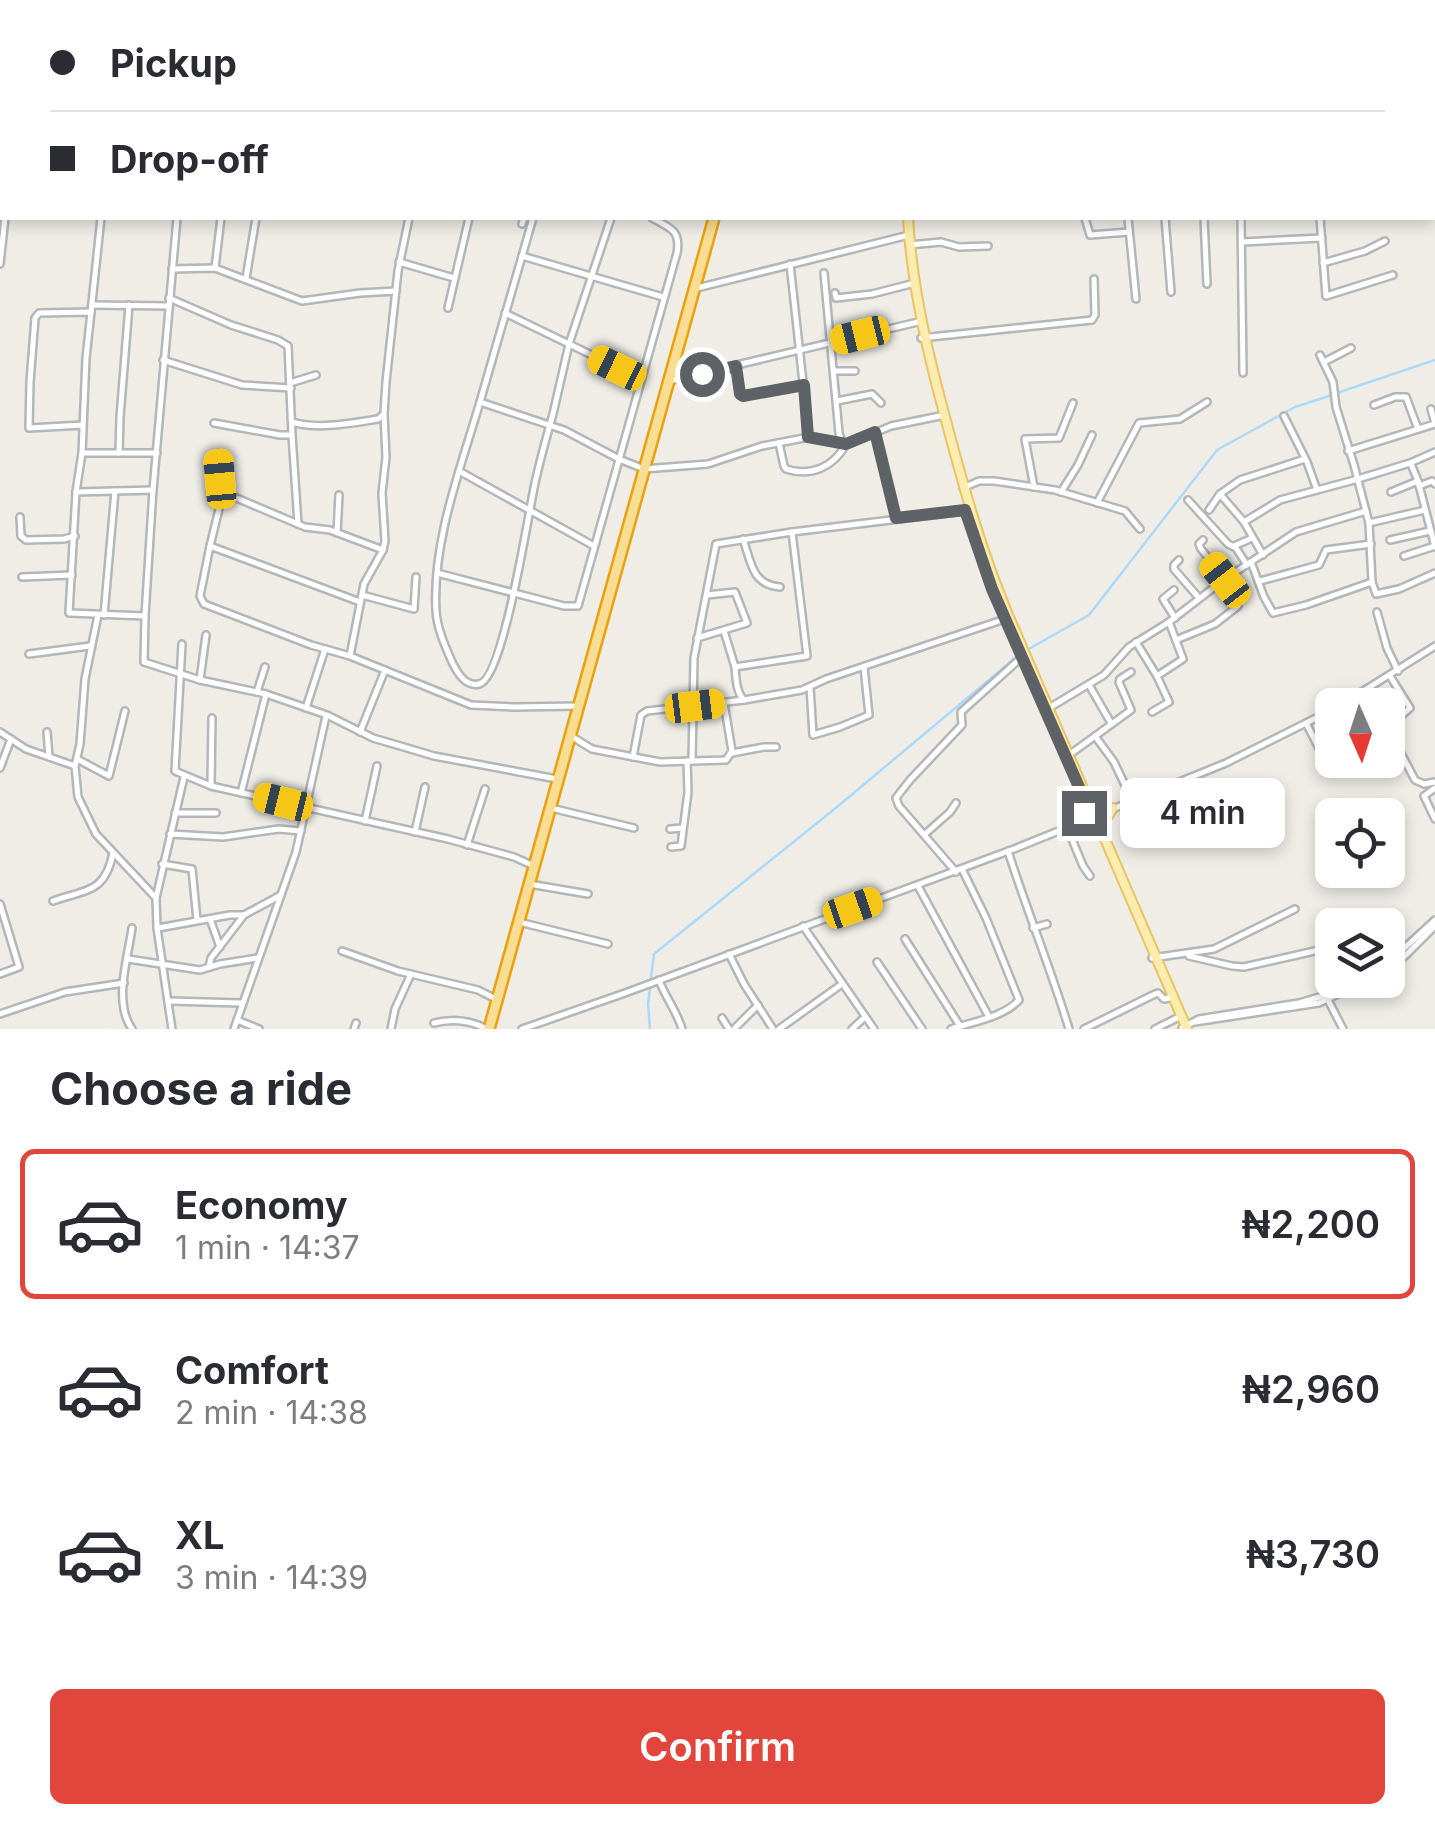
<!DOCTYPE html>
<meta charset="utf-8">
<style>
:root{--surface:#fff;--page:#f2f2f3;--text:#2b2b33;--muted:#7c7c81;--line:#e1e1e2;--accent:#e1453b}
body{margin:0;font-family:Inter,sans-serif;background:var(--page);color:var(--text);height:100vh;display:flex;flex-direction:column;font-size:38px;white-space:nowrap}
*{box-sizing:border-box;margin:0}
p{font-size:32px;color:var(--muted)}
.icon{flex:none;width:55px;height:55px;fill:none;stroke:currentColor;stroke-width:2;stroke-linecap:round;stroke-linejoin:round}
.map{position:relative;height:1029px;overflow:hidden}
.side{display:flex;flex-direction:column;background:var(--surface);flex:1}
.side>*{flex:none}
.guide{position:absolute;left:0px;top:0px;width:1435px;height:220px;box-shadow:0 5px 15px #0003;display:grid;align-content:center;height:220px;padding:0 50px;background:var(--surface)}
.needle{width:65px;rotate:177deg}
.fabs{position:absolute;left:1315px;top:688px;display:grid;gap:20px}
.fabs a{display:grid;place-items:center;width:90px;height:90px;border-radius:15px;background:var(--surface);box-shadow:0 5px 15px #0003;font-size:50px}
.end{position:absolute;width:45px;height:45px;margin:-22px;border:12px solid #5e6266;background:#fff;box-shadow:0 0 0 5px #fff}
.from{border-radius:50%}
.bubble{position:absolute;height:70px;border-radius:15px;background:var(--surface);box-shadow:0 5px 15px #0003;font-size:32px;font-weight:600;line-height:70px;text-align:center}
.car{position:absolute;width:30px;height:60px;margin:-30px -15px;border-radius:12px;box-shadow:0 0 8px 2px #0007;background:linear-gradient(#f5c518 24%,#345 0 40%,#f5c518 0 76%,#345 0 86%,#f5c518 0)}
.guide b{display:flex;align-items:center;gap:35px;height:95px;font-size:38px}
.guide b+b{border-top:2px solid var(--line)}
.guide i{width:25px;height:25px;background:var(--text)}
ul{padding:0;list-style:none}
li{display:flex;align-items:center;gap:30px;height:150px;margin:0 20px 15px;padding:0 30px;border:5px solid transparent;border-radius:15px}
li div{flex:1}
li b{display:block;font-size:38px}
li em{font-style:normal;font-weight:600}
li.current{border-color:var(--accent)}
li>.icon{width:90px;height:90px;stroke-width:1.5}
h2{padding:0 50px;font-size:45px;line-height:120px}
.action{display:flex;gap:20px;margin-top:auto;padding:20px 50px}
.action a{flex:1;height:115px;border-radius:15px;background:var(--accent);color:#fff;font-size:40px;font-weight:600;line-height:115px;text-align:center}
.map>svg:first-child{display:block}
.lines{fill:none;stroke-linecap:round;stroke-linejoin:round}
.stream{stroke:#abd9fb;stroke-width:2.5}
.minor-casing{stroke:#b4b7ba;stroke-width:10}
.major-casing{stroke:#eac364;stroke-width:12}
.highway-casing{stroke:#eaa10c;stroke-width:14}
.minor{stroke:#fff;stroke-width:5}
.major{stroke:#fbedb0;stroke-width:8}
.highway{stroke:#f8dd95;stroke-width:9}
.route{stroke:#5e6266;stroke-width:12}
</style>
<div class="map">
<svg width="1435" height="1029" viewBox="0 0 1435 1029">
<rect width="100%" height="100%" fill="#efede6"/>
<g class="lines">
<g class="stream">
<path d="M1337,393l98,-33"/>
<path d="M1027,650l62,-35 128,-165 78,-43 37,-12"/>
<path d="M651,978l3,-24 183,-147 183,-153"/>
<path d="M650,989l-2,15 2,25"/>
</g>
<defs>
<g id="minor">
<path d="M55,0v2"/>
<path d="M307,0v2"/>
<path d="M527,0l8,2"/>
<path d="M1051,0l2,2"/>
<path d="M1133,0v2"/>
<path d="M1227,0l1,2"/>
<path d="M1303,0l1,2"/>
<path d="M1345,0v2"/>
<path d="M1390,0v2"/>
<path d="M18,2v-2"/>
<path d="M203,2l1,-2"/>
<path d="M617,2l1,-2"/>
<path d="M690,2l1,-2"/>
<path d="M808,2l6,-2"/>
<path d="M914,2l9,-2"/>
<path d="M1432,14h3"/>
<path d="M0,60h2"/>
<path d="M0,93h2"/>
<path d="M0,98h2"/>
<path d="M1432,119h3"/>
<path d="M177,218l-24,272 -8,126 -1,46 56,18 66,14 61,21 46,23 24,7 37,11 123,23"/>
<path d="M1085,218l5,17 39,-3"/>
<path d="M1128,218l8,81"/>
<path d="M1165,218l6,74"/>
<path d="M1204,218l3,66"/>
<path d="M1241,218l2,155"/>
<path d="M1320,218l6,78 67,-21"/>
<path d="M522,224l2,-6"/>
<path d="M1242,242l80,-4"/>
<path d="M909,245l32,-3 18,5 29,-1"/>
<path d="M522,256l141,41"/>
<path d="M399,262l55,16"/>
<path d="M1323,263l42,-12 20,-10"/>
<path d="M0,264l5,-46"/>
<path d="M790,264l19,173 39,7 43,-18 49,-10"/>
<path d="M215,268l6,-50"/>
<path d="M172,269l43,-1 87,33 58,-8 36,-2"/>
<path d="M824,273l15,160 3,10"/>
<path d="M246,278l10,-60"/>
<path d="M697,288l212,-53"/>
<path d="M835,293l1,5 36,-4 39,-10"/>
<path d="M169,298l62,27 47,15 10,6 4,89h-12l-66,-12"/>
<path d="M92,305l77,1"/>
<path d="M448,308l21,-90"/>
<path d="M91,312l10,-94"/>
<path d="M505,313l64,31 42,-126"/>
<path d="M921,338l171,-18 3,-5 -1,-36"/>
<path d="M1320,355l13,27 3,25 18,58 15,58 3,59 4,12 23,-5 36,-16"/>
<path d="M163,360l79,25 49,3"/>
<path d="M1324,362l27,-14"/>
<path d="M736,366l5,30 63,-11"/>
<path d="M834,371h21"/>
<path d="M641,379l-72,-35 -16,70c-7,25 -14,49 -19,74 -6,28 -31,192 -55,196 -14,3 -22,-12 -27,-22 -7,-16 -15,-34 -16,-51 -4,-69 25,-144 44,-209l84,28 55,29 25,10 64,-5 54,-18 47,-9"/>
<path d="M669,381l249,-59"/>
<path d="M290,383l26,-8"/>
<path d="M837,401l35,-7 9,9"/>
<path d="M480,402l53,-184"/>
<path d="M1374,405l21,-8h11l12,32"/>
<path d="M1431,409l4,14"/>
<path d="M1284,416l23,46 10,28"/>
<path d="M292,422c26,8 60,1 86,-3l5,-4"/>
<path d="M83,425l-54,3 1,-46 5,-64 4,-5 52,-1 -5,46 -4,95 -6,39 -7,121 76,3"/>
<path d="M875,432l21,86"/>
<path d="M292,435l6,89"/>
<path d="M779,443l5,23 2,3c25,8 48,-2 60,-25"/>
<path d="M1348,451l87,-27"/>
<path d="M82,453h75"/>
<path d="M119,453l1,-36 9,-112"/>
<path d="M218,455l3,31 6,8 78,33 25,3 53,20"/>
<path d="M1411,464l7,17 17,66"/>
<path d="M459,471l135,75"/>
<path d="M1419,486l13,-5 3,3"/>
<path d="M1034,487l-9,-48 34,-1 14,-35"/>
<path d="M963,488l16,-7h15l61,9 70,21 15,18"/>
<path d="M76,492l77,-2"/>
<path d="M1061,492l17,-27 14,-30"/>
<path d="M1391,492l27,-11"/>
<path d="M1188,500l40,44 8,4 11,17"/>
<path d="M1097,503l42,-80 41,-4 27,-17"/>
<path d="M1209,510l11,-16"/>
<path d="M20,517l1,19 5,4 38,-1 11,-3"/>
<path d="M1244,522l36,-22 78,-21 52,-16 25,-11"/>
<path d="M1369,523l56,-13"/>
<path d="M337,533l2,-38"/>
<path d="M743,539c8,23 9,46 37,48"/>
<path d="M1390,540l40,-9"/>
<path d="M210,546l11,-45 6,-7"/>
<path d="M1234,546l18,-8"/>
<path d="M1263,555l-19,-33 -24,-28 20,-14 65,-21"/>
<path d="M1404,556l31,-10"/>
<path d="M1179,560l-5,5v4l25,29"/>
<path d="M1251,562l13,35 9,16 33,-8 66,-23"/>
<path d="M437,573l127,33h14l99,-353c4,-23 -7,-25 -25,-35"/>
<path d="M22,577l50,-2"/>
<path d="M1260,581l59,-16 7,-15 45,-6"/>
<path d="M1174,590l-11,9 12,19"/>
<path d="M362,595l52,14 2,-32"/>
<path d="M360,602l-150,-56 -10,50 4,8 107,41 39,11 121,49 43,2 65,-1"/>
<path d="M1377,612l10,36 11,23"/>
<path d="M98,615l-13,64 -5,65 -5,22 3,31 18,37 60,64"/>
<path d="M104,615l11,-124"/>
<path d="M724,631l11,36"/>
<path d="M697,638l50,-15 -12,-31 -28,3"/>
<path d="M1176,640l39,-16 23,-18 -13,-27 -24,-30 -2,-5 4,-4"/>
<path d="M1136,642l21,34 26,-17 -14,-37"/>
<path d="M182,644l-7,127 36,15 237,53 66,18 20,9"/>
<path d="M29,654l61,-8"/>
<path d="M350,656l14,-72 19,-34 2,-9 -3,-48 4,-36 -2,-43 2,-32 12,-111 11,-53"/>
<path d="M1390,676l20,32 -18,16 -1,10 24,46 9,4 11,-2"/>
<path d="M200,680l6,-45"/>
<path d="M1089,685l22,38"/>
<path d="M810,687l3,48 27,-8 29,-12 -5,-48"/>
<path d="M257,692l8,-25"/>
<path d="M744,700c-8,-8 -8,-22 -9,-33l72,-11 -15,-124 173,-21"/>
<path d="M1341,705l94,-59"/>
<path d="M306,708l19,-59"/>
<path d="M1049,708l55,-33 25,-28 40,-25 56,-43 71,-47 70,-21"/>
<path d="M1152,712l17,-10 -12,-26"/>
<path d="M1306,723l18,35"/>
<path d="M0,732l26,17 49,17"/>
<path d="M47,732l2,25"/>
<path d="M360,732l25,-62"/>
<path d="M571,736l21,13 68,13 66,-2 6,-9 -8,-48"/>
<path d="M1095,736l19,26 18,38"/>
<path d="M732,753l32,-6h12"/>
<path d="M1069,755l62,-45 -12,-28 1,-3 11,-7"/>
<path d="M633,757l8,-42 6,-4 97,-11 58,-10 24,-11 179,-60"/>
<path d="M77,759l32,17 16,-65"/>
<path d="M692,761l2,-103 22,-114 76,-12"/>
<path d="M0,768l11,-29"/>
<path d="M211,786l1,-68"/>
<path d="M1435,788l-11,8 11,23"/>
<path d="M241,793l25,-99"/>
<path d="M551,808l83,20"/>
<path d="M175,813h41"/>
<path d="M365,821l12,-55"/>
<path d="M1067,827l16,39 7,10"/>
<path d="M670,829l12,-1"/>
<path d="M415,832l10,-45"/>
<path d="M170,834l53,3 56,-8 22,2"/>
<path d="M924,835l26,-23 6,-9"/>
<path d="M467,845l18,-56"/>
<path d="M671,847l10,-1 7,-54 -1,-31"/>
<path d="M1008,851c19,60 43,118 61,178"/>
<path d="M162,864l30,5 5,51"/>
<path d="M956,872l-57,-66 -3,-8 14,-18 52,-55 -1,-13 61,-55"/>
<path d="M529,884l59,10"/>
<path d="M918,886l71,131"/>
<path d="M53,901c34,-12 52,-8 60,-48"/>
<path d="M0,904l19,63 -19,7"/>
<path d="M210,919l10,28"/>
<path d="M519,922l89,22"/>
<path d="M803,926l71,103"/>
<path d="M158,928l72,-13h14"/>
<path d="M1033,928l14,-4"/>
<path d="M905,939l55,87"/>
<path d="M342,951l56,20 80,19 20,10"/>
<path d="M729,954l15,30 29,45"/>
<path d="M1189,956l43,10 12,1 88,-20"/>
<path d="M1152,958l62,-9 81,-40"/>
<path d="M128,959l72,11 20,-6 38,-6"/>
<path d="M877,962l45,67"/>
<path d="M1388,963l47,-43"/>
<path d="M209,967l2,-9 33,-43 37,-20"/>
<path d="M1388,969l18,-14 29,-29"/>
<path d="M659,980c6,17 18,31 23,49"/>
<path d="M1327,998l16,31"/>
<path d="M169,1001l72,2"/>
<path d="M0,1014l65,-22 59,-9"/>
<path d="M722,1018l7,11"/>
<path d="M237,1020l22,9"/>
<path d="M1195,1022l124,-19 49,-23"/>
<path d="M434,1023c19,-5 36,-3 53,6"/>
<path d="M1182,1028l17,-9 100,-16 27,-8 33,-15"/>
<path d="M132,1029c-19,-27 -4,-71 0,-101"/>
<path d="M172,1029l-15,-101 -1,-30 28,-121"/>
<path d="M234,1029l62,-177 30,-136"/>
<path d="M354,1029l2,-6"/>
<path d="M391,1029l4,-20 16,-35"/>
<path d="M522,1029l103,-36 389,-144 212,-86 106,-53"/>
<path d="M734,1029l24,-24"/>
<path d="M779,1029l63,-45"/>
<path d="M852,1029l13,-12"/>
<path d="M951,1029c21,-7 53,-12 68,-29l-33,-82 -24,-49"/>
<path d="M1084,1029l71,-35 3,-1 6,6 5,-1"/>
<path d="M1155,1029l22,-11"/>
</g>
<g id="major">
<path d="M886,0v2"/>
<path d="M908,218c4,71 21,141 40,210 17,64 35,128 61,189l178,412"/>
<path d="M1078,823l8,-20"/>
<path d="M1075,824l22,5"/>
<path d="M1101,827l12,-19"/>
</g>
<g id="highway">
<path d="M772,2l1,-2"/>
<path d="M489,1029l225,-811"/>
</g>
</defs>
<use href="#minor" class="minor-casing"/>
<use href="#major" class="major-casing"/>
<use href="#highway" class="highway-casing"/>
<use href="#minor" class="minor"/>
<use href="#major" class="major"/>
<use href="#highway" class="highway"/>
</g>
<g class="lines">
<path class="route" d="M702,374l34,-8 4,28 3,2 61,-11 4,52 38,7 29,-12 21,86 69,-8 27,79 94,214 -2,10"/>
</g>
</svg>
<div class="fabs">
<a><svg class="needle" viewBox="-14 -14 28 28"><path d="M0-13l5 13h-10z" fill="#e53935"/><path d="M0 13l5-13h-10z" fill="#7c7c81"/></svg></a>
<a><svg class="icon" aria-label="locate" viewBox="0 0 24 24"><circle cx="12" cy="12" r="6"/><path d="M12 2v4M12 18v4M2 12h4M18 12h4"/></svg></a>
<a><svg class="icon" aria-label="layers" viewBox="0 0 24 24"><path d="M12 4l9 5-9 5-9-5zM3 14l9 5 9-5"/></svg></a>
</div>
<i class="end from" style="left:702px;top:374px"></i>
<i class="end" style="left:1084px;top:813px"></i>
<div class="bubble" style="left:1120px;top:778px;width:165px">4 min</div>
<i class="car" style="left:860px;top:335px;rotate:256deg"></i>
<i class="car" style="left:617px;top:368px;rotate:296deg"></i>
<i class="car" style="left:220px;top:479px;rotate:355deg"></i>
<i class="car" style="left:1225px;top:580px;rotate:322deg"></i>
<i class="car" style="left:695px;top:706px;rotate:83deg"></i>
<i class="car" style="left:283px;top:802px;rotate:284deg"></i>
<i class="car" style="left:853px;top:908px;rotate:71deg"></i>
<div class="guide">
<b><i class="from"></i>Pickup</b>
<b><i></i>Drop-off</b>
</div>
</div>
<section class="side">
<h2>Choose a ride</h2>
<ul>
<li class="current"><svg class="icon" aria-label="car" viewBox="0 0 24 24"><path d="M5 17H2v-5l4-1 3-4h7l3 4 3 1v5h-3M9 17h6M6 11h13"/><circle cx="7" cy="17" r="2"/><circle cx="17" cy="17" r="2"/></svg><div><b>Economy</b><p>1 min · 14:37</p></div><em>₦2,200</em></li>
<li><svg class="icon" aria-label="car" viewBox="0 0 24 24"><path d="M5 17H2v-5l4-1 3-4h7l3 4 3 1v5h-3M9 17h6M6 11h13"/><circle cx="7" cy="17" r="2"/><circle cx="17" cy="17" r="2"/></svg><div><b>Comfort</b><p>2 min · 14:38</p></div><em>₦2,960</em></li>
<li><svg class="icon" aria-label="car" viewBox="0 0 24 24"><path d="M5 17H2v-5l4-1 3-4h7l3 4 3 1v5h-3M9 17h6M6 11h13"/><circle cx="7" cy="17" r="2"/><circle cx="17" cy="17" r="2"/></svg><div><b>XL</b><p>3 min · 14:39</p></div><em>₦3,730</em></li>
</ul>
<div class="action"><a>Confirm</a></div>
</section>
